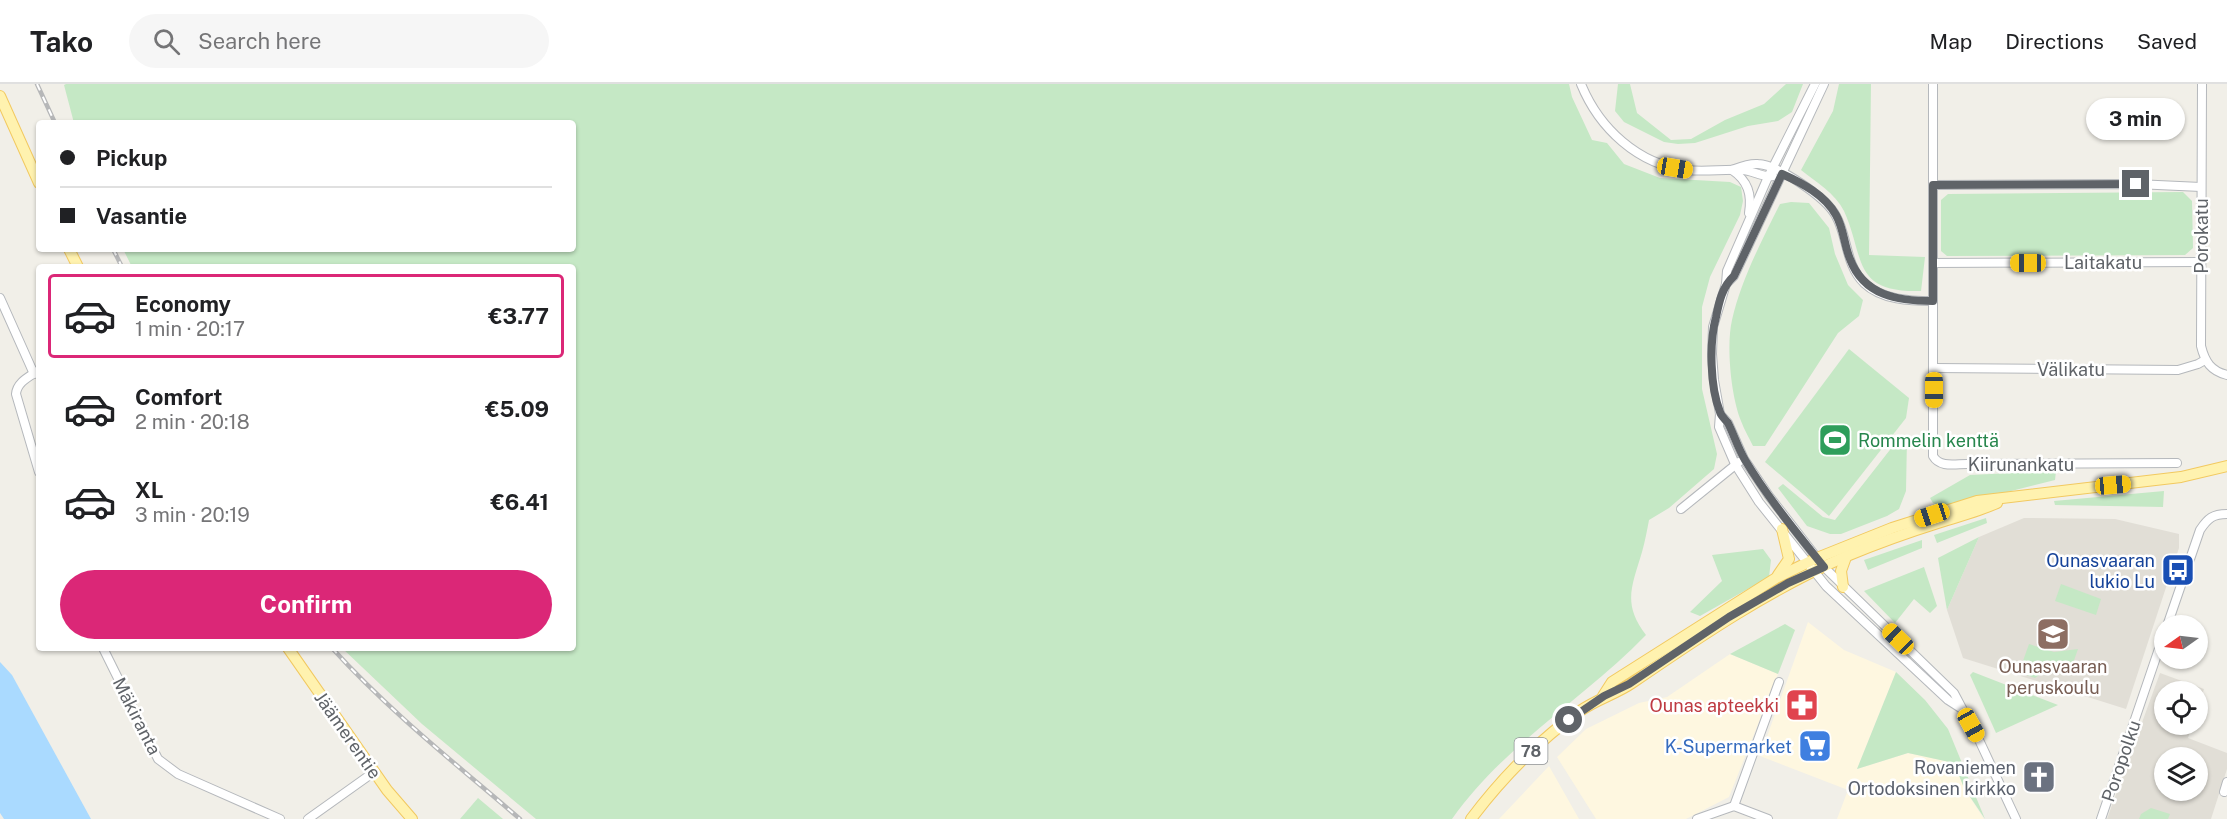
<!DOCTYPE html>
<meta charset="utf-8">
<style>
:root{--surface:#fff;--page:#f6f6f6;--text:#202124;--muted:#757577;--line:#e0e0e0;--accent:#db2777}
body{margin:0;font-family:"Public Sans",sans-serif;background:var(--page);color:var(--text);height:100vh;display:flex;flex-direction:column;font-size:22px;white-space:nowrap}
*{box-sizing:border-box;margin:0}
p{font-size:20px;color:var(--muted)}
.icon{flex:none;width:33px;height:33px;fill:none;stroke:currentColor;stroke-width:2;stroke-linecap:round;stroke-linejoin:round}
.map{position:relative;flex:1;overflow:hidden}
.side{position:absolute;left:36px;top:180px;width:540px;height:387px;display:flex;flex-direction:column;background:var(--surface);border-radius:6px;box-shadow:0 2px 4px #0004}
.side>*{flex:none}
.banner{position:absolute;left:36px;top:36px;width:540px;height:132px;border-radius:6px;box-shadow:0 2px 4px #0004;display:grid;align-content:center;height:132px;padding:0 24px;background:var(--surface)}
.needle{width:39px;rotate:256deg}
.buttons{position:absolute;left:2154px;top:531px;display:grid;gap:12px}
.buttons a{display:grid;place-items:center;width:54px;height:54px;border-radius:50%;background:var(--surface);box-shadow:0 2px 4px #0004;font-size:30px}
.end{position:absolute;width:27px;height:27px;margin:-14px;border:8px solid #5f6368;background:#fff;box-shadow:0 0 0 3px #fff}
.from{border-radius:50%}
.bubble{position:absolute;height:42px;border-radius:21px;background:var(--surface);box-shadow:0 2px 4px #0004;font-size:20px;font-weight:700;line-height:42px;text-align:center}
.car{position:absolute;width:18px;height:36px;margin:-18px -9px;border-radius:8px;box-shadow:0 0 4px 2px #0007;background:linear-gradient(#f5c518 24%,#345 0 40%,#f5c518 0 76%,#345 0 86%,#f5c518 0)}
.banner b{display:flex;align-items:center;gap:21px;height:57px;font-size:22px}
.banner b+b{border-top:2px solid var(--line)}
.banner i{width:15px;height:15px;background:var(--text)}
ul{padding:10px 0 0;list-style:none}
li{display:flex;align-items:center;gap:18px;height:84px;margin:0 12px 9px;padding:0 12px;border:3px solid transparent;border-radius:6px}
li div{flex:1}
li b{display:block;font-size:22px}
li em{font-style:normal;font-weight:700}
li.active{border-color:var(--accent)}
li>.icon{width:54px;height:54px;stroke-width:1.5}
.primary-button{display:flex;gap:12px;margin-top:auto;padding:12px 24px}
.primary-button a{flex:1;height:69px;border-radius:36px;background:var(--accent);color:#fff;font-size:24px;font-weight:700;line-height:69px;text-align:center}
header{display:flex;align-items:center;gap:36px;box-sizing:border-box;height:84px;padding:0 30px;background:var(--surface);border-bottom:2px solid var(--line)}
header strong{font-size:28px}
nav{display:flex;gap:33px;margin-inline-start:auto;font-size:21px}
.search{width:420px;height:54px;background:var(--page);display:flex;align-items:center;gap:15px;box-sizing:border-box;padding:0 21px;border-radius:33px;color:var(--muted);font-size:22px}
.map>svg:first-child{display:block}
.commercial{fill:#fef7e0}
.education{fill:#e1ded6;fill-rule:evenodd}
.green{fill:#c5e8c5}
.water{fill:#aadaff}
.lines{fill:none;stroke-linecap:round;stroke-linejoin:round}
.minor-casing{stroke:#b5b8bc;stroke-width:10}
.major-casing{stroke:#f2c960;stroke-width:12}
.minor{stroke:#fff;stroke-width:8}
.major{stroke:#fff2af;stroke-width:10}
.rail-casing{stroke:#b6b7b8;stroke-width:4.5}
.rail{stroke:#fff;stroke-width:2;stroke-dasharray:7;stroke-linecap:butt}
.route{stroke:#5f6368;stroke-width:8}
.labels{text-anchor:middle;dominant-baseline:central;stroke-width:5;stroke-linejoin:round;paint-order:stroke}
.shield{fill:#fff;stroke:#8f9295;stroke-width:1.5}
.shield-label{font-size:16px;font-weight:bold;fill:#5f6368}
.street-label{font-size:18px;fill:#5f6368;stroke:#fff}
.leisure-label{font-size:18px;fill:#27864d;stroke:#fff;text-anchor:start}
.transit-label{font-size:18px;fill:#164399;stroke:#fff;text-anchor:end}
.education-label{font-size:18px;fill:#785e54;stroke:#fff}
.health-label{font-size:18px;fill:#be3a42;stroke:#fff;text-anchor:end}
.shop-label{font-size:18px;fill:#366cbe;stroke:#fff;text-anchor:end}
.worship-label{font-size:18px;fill:#5b616d;stroke:#fff;text-anchor:end}
</style>
<header>
<strong>Tako</strong>
<div class="search"><svg class="icon" aria-label="search" viewBox="0 0 24 24"><circle cx="10" cy="10" r="6"/><path d="M15 15l6 6"/></svg>Search here</div>
<nav><a>Map</a><a>Directions</a><a>Saved</a></nav>
</header>
<div class="map">
<svg width="2227" height="735" viewBox="0 0 2227 735">
<rect width="100%" height="100%" fill="#f1efe8"/>
<g class="commercial">
<path d="M1808,538l36,28 52,22 -39,97 51,-16 47,10 9,25 20,31h-147l11,-29 -88,-34z"/>
<path d="M1730,570l48,20 -49,123 -43,22h-90l-39,-62 29,-28 53,-26 28,-6z"/>
<path d="M1549,682l30,53h-80z"/>
</g>
<g class="education">
<path d="M2024,434l91,1 64,15v14l-53,161 -163,-51 -16,-48 32,-73z"/>
<path d="M2160,589l44,16 -6,19v-16h-34v32l28,1 -4,13 39,15v16l-16,50h-104zM2164,674h34v32h-34z"/>
</g>
<g class="green">
<path d="M66,0h1503l3,13 20,43 15,3 17,21 36,14 70,4 11,5 2,14 -3,14 -30,62 -8,30v82l15,65 -3,15 -45,39 -20,12c-2,11 -4,21 -7,32 -10,34 -20,52 4,83 -62,64 -142,110 -194,184h-916l-114,-95 -80,-76h231v-381h-441l-9,-18h450v-126h-499l-10,-38z"/>
<path d="M1618,0h12l7,29 34,27 20,-1 34,-19 39,-16 22,-20h17l-11,28 -14,9 -30,5 -53,17 -17,1 -14,-2 -40,-20 -9,-11z"/>
<path d="M1839,0h32l-2,171 56,2 -4,34c-70,2 -56,-34 -77,-80 -9,-18 -28,-29 -43,-41l32,-59z"/>
<path d="M2183,108l9,9 1,47 -8,7 -238,1 -6,-5v-51l7,-6z"/>
<path d="M1791,118l18,1 20,25 6,26 13,31 15,15 -4,16 -21,17 -73,113h-12c-4,-8 -9,-17 -12,-25 -10,-25 -15,-75 -9,-101 9,-40 30,-80 48,-116z"/>
<path d="M1849,265l60,49 -3,20 -77,98 -64,-54z"/>
<path d="M1900,353l7,1 -1,53 -7,18 -12,7 -46,18h-11l-23,-8 -29,-38 5,-4 40,33 12,3z"/>
<path d="M2056,387l-1,9 -111,28 -11,-5 -3,-5 40,-23z"/>
<path d="M2164,407l-1,16 -108,-2 -1,-4z"/>
<path d="M1986,434l1,5 -50,20 -3,-8z"/>
<path d="M1979,453l-32,73 -9,-52z"/>
<path d="M1922,456v8l-54,22 -4,-10z"/>
<path d="M1763,465l8,11 -2,17 -69,39 -10,-4 32,-31 -10,-26z"/>
<path d="M1924,483l13,39 -7,7 -16,-14 -19,24 -31,-32z"/>
<path d="M2061,500l40,15 -5,16 -41,-14z"/>
<path d="M1785,540l10,6 -17,44 -48,-20z"/>
<path d="M2029,560l25,8 24,-3 -8,23 -19,-6 -16,12 -16,-6z"/>
<path d="M1896,588l29,28 23,29 37,90 -21,-31 -10,-25 -46,-10 -51,16z"/>
<path d="M1973,588l85,33 -62,28 -26,-58z"/>
<path d="M478,714l25,21h-43z"/>
<path d="M2151,724l19,6 -2,5h-29l2,-5z"/>
</g>
<path class="water" d="M0,578l12,13 79,144h-87l-4,-6z"/>
<g class="lines">
<defs>
<g id="minor">
<path d="M1581,0c18,44 57,81 106,86 18,2 37,-1 55,0 10,0 21,8 31,6"/>
<path d="M1815,0l-47,93 -41,94 -1,13 -13,43 -1,27 2,26 6,34 -1,13 16,37 24,38 67,84 122,114 14,9"/>
<path d="M1933,0v372c7,12 22,8 34,8l210,-1"/>
<path d="M2202,0l-1,262c4,16 10,25 26,29"/>
<path d="M1732,86c8,-3 17,-7 26,-6 20,1 68,33 78,52 12,21 9,48 28,67 18,17 46,18 69,18"/>
<path d="M1732,86c16,11 20,24 17,43"/>
<path d="M1933,101l203,-1 65,3"/>
<path d="M1933,179l268,-1"/>
<path d="M1726,200l8,-8 90,-192"/>
<path d="M0,214l34,76"/>
<path d="M1934,284l244,2 20,-6 7,-4"/>
<path d="M39,286c-10,7 -22,12 -23,24l23,78"/>
<path d="M1720,330l8,9 16,36 25,37 55,71 130,126 26,49 36,77"/>
<path d="M1681,425l58,-47"/>
<path d="M2167,542l33,-96c8,-12 13,-16 27,-16"/>
<path d="M103,564l55,111 20,15 102,45"/>
<path d="M2224,708l3,-10"/>
<path d="M1734,722l45,-124"/>
<path d="M308,735l66,-47"/>
<path d="M1697,735l37,-13 34,13"/>
<path d="M2101,735l63,-185"/>
</g>
<g id="major">
<path d="M0,12l39,87"/>
<path d="M69,165l9,18"/>
<path d="M1778,491l11,-16 -7,-30"/>
<path d="M1843,503l-2,-16 5,-14"/>
<path d="M288,564l99,142 25,29"/>
<path d="M1603,612l9,-14 164,-104 41,-20 75,-30 85,-27 204,-24 46,-11"/>
<path d="M1471,735c31,-41 67,-78 109,-108 17,-12 36,-17 52,-28 70,-48 138,-94 215,-127 31,-13 62,-24 94,-34 19,-6 38,-11 56,-19"/>
</g>
</defs>
<use href="#minor" class="minor-casing"/>
<use href="#major" class="major-casing"/>
<use href="#minor" class="minor"/>
<use href="#major" class="major"/>
<defs>
<g id="rail">
<path d="M37,0l18,39"/>
<path d="M113,165l9,18"/>
<path d="M332,564c57,63 124,116 188,171"/>
</g>
</defs>
<use href="#rail" class="rail-casing"/>
<use href="#rail" class="rail"/>
</g>
<g class="lines">
<path class="route" d="M1569,636l35,-24 25,-12 100,-67 59,-34 36,-16c-28,-35 -56,-69 -79,-107 -7,-12 -11,-25 -17,-37 -3,-4 -7,-7 -8,-11 -10,-25 -11,-69 -4,-95 3,-15 6,-30 18,-41l48,-102c20,9 43,21 54,41 8,14 8,30 14,44 14,37 48,42 83,42v-116l203,-1"/>
</g>
<defs>
<symbol id="stadium-square" viewBox="-11 -11 22 22"><rect x="-9" y="-9" width="18" height="18" rx="4" fill="#2e9e5b" stroke="#fff"/><path d="M0-5a6.5 5 0 1 0 0 10a6.5 5 0 1 0 0-10ZM-3.5-1.8h7v3.6h-7Z" fill="#fff"/></symbol>
<symbol id="bus-square" viewBox="-11 -11 22 22"><rect x="-9" y="-9" width="18" height="18" rx="4" fill="#1a4fb4" stroke="#fff"/><path d="M-5-6H5V4H4V6H2V4H-2V6H-4V4H-5ZM-3.5-4V0h7V-4ZM-3.5 1.2v1.5H-2V1.2ZM2 1.2v1.5H3.5V1.2Z" fill="#fff"/></symbol>
<symbol id="school-square" viewBox="-11 -11 22 22"><rect x="-9" y="-9" width="18" height="18" rx="4" fill="#8d6e63" stroke="#fff"/><path d="M0-5L7-2L0 1L-7-2ZM-4 1L0 2.5L4 1V4Q0 6-4 4Z" fill="#fff"/></symbol>
<symbol id="pharmacy-square" viewBox="-11 -11 22 22"><rect x="-9" y="-9" width="18" height="18" rx="4" fill="#e0444e" stroke="#fff"/><path d="M-2-6h4v4h4v4h-4v4h-4v-4h-4v-4h4Z" fill="#fff"/></symbol>
<symbol id="supermarket-square" viewBox="-11 -11 22 22"><rect x="-9" y="-9" width="18" height="18" rx="4" fill="#3f7fe0" stroke="#fff"/><path d="M-6-5.5h2.5l.6 2H6L4.5 2H-2.5L-4.4-4H-6ZM-1.5 3.2a1.3 1.3 0 1 0 .1 0ZM3 3.2a1.3 1.3 0 1 0 .1 0Z" fill="#fff"/></symbol>
<symbol id="church-square" viewBox="-11 -11 22 22"><rect x="-9" y="-9" width="18" height="18" rx="4" fill="#6b7280" stroke="#fff"/><path d="M-1.2-6h2.4v3.5h3.3v2.4h-3.3V6h-2.4V-.1h-3.3v-2.4h3.3Z" fill="#fff"/></symbol>
</defs>
<g fill-rule="evenodd">
<use href="#stadium-square" x="1816" y="337" width="38" height="38"/>
<use href="#bus-square" x="2159" y="467" width="38" height="38"/>
<use href="#school-square" x="2034" y="531" width="38" height="38"/>
<use href="#pharmacy-square" x="1783" y="602" width="38" height="38"/>
<use href="#supermarket-square" x="1796" y="643" width="38" height="38"/>
<use href="#church-square" x="2020" y="674" width="38" height="38"/>
</g>
<g class="labels">
<rect class="shield" x="1514.5" y="654" width="33" height="26" rx="4.5"/>
<g class="shield-label">
<text x="1531" y="667">78</text>
</g>
<g class="street-label">
<text transform="translate(2201 152) rotate(-90)">Porokatu</text>
<text x="2103" y="178">Laitakatu</text>
<text x="2071" y="285">Välikatu</text>
<text x="2021" y="380">Kiirunankatu</text>
<text transform="translate(137 632) rotate(63)">Mäkiranta</text>
<text transform="translate(348 651) rotate(55)">Jäämerentie</text>
<text transform="translate(2121 677) rotate(-71)">Poropolku</text>
</g>
<g class="leisure-label">
<text x="1858" y="356">Rommelin kenttä</text>
</g>
<g class="transit-label">
<text x="2155" y="476">Ounasvaaran<tspan x="2155" dy="21">lukio Lu</tspan></text>
</g>
<g class="education-label">
<text x="2053" y="582">Ounasvaaran<tspan x="2053" dy="21">peruskoulu</tspan></text>
</g>
<g class="health-label">
<text x="1779" y="621">Ounas apteekki</text>
</g>
<g class="shop-label">
<text x="1792" y="662">K-Supermarket</text>
</g>
<g class="worship-label">
<text x="2016" y="683">Rovaniemen<tspan x="2016" dy="21">Ortodoksinen kirkko</tspan></text>
</g>
</g>
</svg>
<div class="buttons">
<a><svg class="needle" viewBox="-14 -14 28 28"><path d="M0-13l5 13h-10z" fill="#e53935"/><path d="M0 13l5-13h-10z" fill="#757577"/></svg></a>
<a><svg class="icon" aria-label="locate" viewBox="0 0 24 24"><circle cx="12" cy="12" r="6"/><path d="M12 2v4M12 18v4M2 12h4M18 12h4"/></svg></a>
<a><svg class="icon" aria-label="layers" viewBox="0 0 24 24"><path d="M12 4l9 5-9 5-9-5zM3 14l9 5 9-5"/></svg></a>
</div>
<i class="end from" style="left:1569px;top:636px"></i>
<i class="end" style="left:2136px;top:100px"></i>
<div class="bubble" style="left:2086px;top:14px;width:99px">3 min</div>
<i class="car" style="left:1675px;top:84px;rotate:100deg"></i>
<i class="car" style="left:2028px;top:179px;rotate:270deg"></i>
<i class="car" style="left:1934px;top:306px;rotate:180deg"></i>
<i class="car" style="left:2113px;top:401px;rotate:85deg"></i>
<i class="car" style="left:1932px;top:431px;rotate:252deg"></i>
<i class="car" style="left:1898px;top:555px;rotate:314deg"></i>
<i class="car" style="left:1971px;top:641px;rotate:151deg"></i>
<div class="banner">
<b><i class="from"></i>Pickup</b>
<b><i></i>Vasantie</b>
</div>
<section class="side">
<ul>
<li class="active"><svg class="icon" aria-label="car" viewBox="0 0 24 24"><path d="M5 17H2v-5l4-1 3-4h7l3 4 3 1v5h-3M9 17h6M6 11h13"/><circle cx="7" cy="17" r="2"/><circle cx="17" cy="17" r="2"/></svg><div><b>Economy</b><p>1 min · 20:17</p></div><em>€3.77</em></li>
<li><svg class="icon" aria-label="car" viewBox="0 0 24 24"><path d="M5 17H2v-5l4-1 3-4h7l3 4 3 1v5h-3M9 17h6M6 11h13"/><circle cx="7" cy="17" r="2"/><circle cx="17" cy="17" r="2"/></svg><div><b>Comfort</b><p>2 min · 20:18</p></div><em>€5.09</em></li>
<li><svg class="icon" aria-label="car" viewBox="0 0 24 24"><path d="M5 17H2v-5l4-1 3-4h7l3 4 3 1v5h-3M9 17h6M6 11h13"/><circle cx="7" cy="17" r="2"/><circle cx="17" cy="17" r="2"/></svg><div><b>XL</b><p>3 min · 20:19</p></div><em>€6.41</em></li>
</ul>
<div class="primary-button"><a>Confirm</a></div>
</section>
</div>
